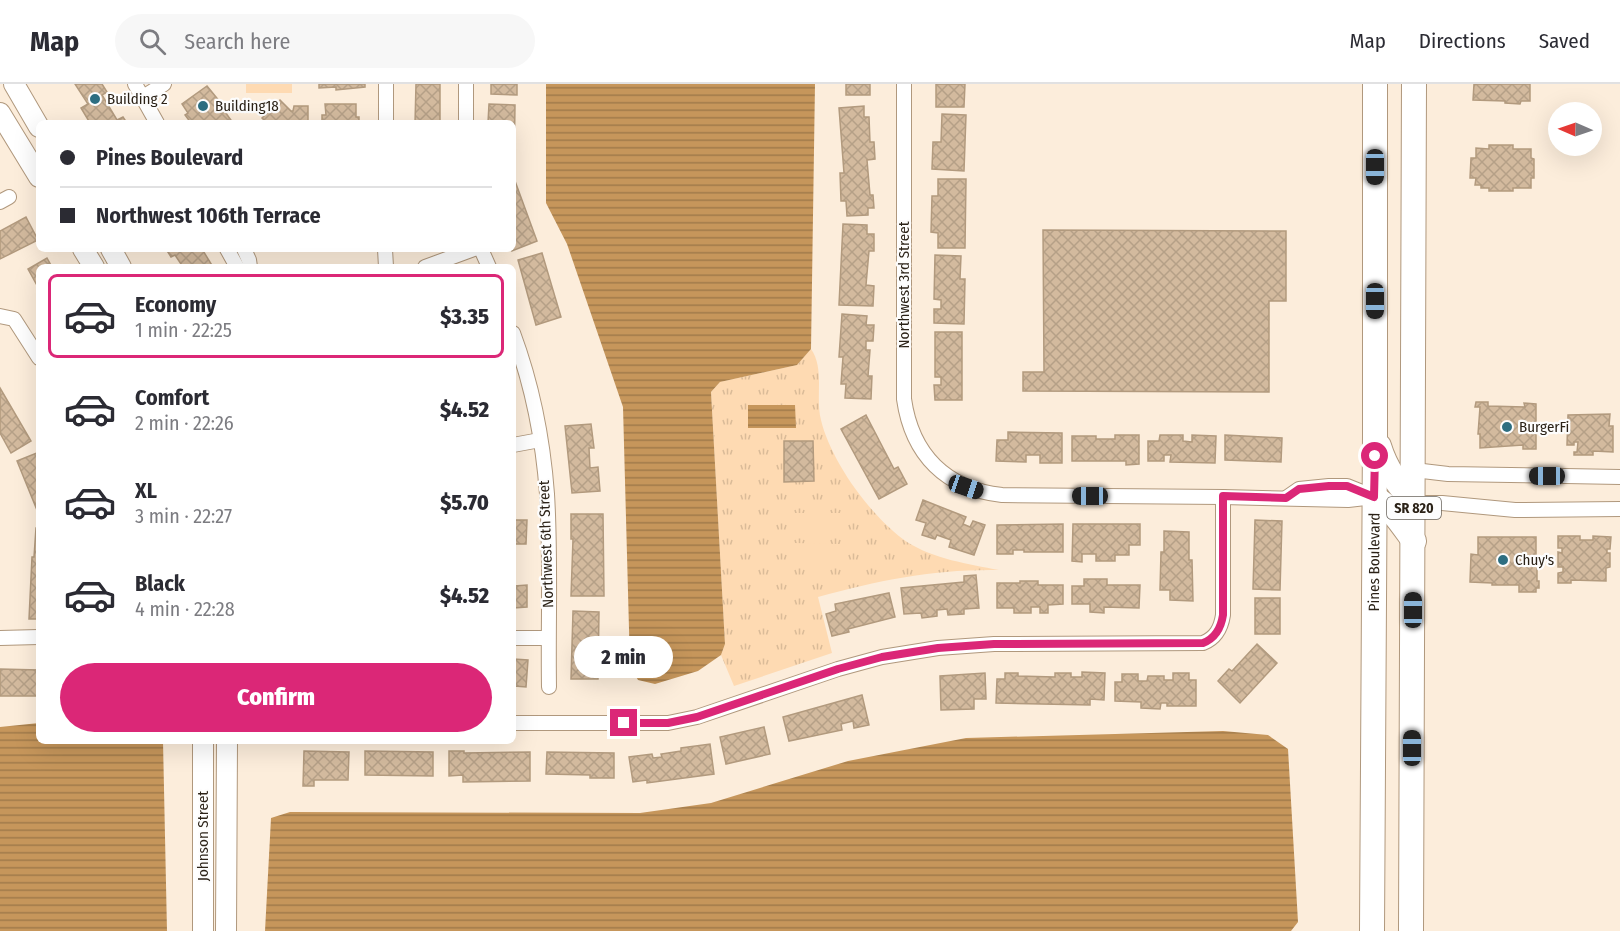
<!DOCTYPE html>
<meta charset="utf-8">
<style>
:root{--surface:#fff;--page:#f7f7f7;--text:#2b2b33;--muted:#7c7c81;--line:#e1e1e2;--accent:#db2777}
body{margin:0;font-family:"Fira Sans Condensed",sans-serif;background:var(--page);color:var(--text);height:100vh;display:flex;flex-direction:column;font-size:22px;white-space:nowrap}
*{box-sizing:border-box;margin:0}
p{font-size:20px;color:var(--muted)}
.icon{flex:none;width:33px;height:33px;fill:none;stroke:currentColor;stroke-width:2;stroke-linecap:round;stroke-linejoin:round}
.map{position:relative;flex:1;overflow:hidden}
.side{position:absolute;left:36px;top:180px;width:480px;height:480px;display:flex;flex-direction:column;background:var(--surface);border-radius:9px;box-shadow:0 6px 24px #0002}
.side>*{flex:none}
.top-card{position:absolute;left:36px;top:36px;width:480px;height:132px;border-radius:9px;box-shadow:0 6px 24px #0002;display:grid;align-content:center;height:132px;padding:0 24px;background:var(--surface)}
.needle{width:39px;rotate:272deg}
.controls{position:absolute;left:1548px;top:18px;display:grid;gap:12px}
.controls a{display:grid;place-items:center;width:54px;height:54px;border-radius:50%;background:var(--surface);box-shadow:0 6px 24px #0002;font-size:30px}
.end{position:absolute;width:27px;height:27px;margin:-14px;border:8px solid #db2777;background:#fff;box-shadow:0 0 0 3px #fff}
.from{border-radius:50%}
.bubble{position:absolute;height:42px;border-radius:21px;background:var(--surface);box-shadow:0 6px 24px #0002;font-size:20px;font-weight:800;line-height:42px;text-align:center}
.car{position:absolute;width:18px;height:36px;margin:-18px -9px;border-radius:8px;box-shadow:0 0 4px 2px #0007;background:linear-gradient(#222 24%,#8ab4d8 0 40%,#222 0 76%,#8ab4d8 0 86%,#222 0)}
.top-card b{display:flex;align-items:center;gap:21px;height:57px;font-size:22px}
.top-card b+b{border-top:2px solid var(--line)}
.top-card i{width:15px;height:15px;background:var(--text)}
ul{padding:10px 0 0;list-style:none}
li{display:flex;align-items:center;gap:18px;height:84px;margin:0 12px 9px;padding:0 12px;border:3px solid transparent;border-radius:9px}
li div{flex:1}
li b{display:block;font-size:22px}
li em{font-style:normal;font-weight:800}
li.on{border-color:var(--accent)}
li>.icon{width:54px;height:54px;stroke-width:1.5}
.action{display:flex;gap:12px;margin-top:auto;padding:12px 24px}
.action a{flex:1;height:69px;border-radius:36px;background:var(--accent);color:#fff;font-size:24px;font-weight:800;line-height:69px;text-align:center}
header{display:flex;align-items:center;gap:36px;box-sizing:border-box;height:84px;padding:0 30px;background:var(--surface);border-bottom:2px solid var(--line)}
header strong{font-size:28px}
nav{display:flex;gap:33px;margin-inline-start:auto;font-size:21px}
.search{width:420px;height:54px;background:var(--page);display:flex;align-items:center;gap:15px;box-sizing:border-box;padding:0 21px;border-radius:33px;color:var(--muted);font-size:22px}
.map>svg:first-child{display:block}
.park{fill:url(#park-tufts)}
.pitch{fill:#fedab2}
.water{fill:url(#water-rules)}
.building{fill:url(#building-cross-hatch);stroke:#b29a7e;stroke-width:1.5}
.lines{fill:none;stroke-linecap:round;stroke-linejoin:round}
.street-casing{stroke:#b0987d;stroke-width:16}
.secondary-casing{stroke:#b0987d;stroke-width:22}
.highway-casing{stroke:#b0987d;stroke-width:26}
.street{stroke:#fff;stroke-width:14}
.secondary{stroke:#fff;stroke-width:20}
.highway{stroke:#fff;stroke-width:24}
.route{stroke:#db2777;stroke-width:8}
.poi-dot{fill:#2d6e81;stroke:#fdfdfd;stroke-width:2}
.labels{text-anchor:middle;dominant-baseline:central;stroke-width:4.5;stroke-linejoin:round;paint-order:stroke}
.shield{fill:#fdfdfd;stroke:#6a645c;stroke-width:1.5}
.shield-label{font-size:14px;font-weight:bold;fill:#2b2217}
.poi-label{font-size:15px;fill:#2b2217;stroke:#fdfdfd;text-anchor:start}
.street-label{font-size:15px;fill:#2b2217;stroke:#fdfdfd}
</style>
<header>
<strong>Map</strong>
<div class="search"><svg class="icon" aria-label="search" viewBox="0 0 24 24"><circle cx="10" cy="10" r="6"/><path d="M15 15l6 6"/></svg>Search here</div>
<nav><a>Map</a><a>Directions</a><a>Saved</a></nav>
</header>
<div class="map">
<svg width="1620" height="847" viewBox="0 0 1620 847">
<defs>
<pattern id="park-tufts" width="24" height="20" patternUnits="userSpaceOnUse" patternTransform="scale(1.5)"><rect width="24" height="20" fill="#fedab2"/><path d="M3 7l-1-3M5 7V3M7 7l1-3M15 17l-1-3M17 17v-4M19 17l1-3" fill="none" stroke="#dabb98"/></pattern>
<pattern id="water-rules" width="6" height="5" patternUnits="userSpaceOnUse" patternTransform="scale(1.5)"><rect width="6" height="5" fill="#c6965b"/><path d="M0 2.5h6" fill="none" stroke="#a17a4a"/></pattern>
<pattern id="building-cross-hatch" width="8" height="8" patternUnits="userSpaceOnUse" patternTransform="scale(1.5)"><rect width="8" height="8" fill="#d3ba9e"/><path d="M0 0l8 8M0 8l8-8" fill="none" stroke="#b5a087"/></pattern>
</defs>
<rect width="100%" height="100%" fill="#fceddb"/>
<path class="park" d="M811,265c14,20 4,48 10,71 10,42 51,98 86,122 27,17 61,22 92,28 -65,-1 -119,10 -181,27l14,56 -98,33 -13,-31 4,-11 -14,-252 9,-10 77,-17z"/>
<g class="pitch">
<rect x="246" y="0" width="46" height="9"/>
<rect x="794" y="429" width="46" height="21"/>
<path d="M794,459l46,1v21h-46z"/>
</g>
<g class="water">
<path d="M546,0h269l-4,265 -14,16 -77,17 -9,10 14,252 -4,11 -23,16 -43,13 -17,-4 -8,-14 -7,-259 -56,-163 -21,-41z"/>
<path d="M748,321h47l1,23h-48z"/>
<path d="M39,639v18h124l4,190h-167v-204z"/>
<path d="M1223,647l45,4 20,14 10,173 -7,9h-1026l6,-113 19,-6 350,1 71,-10 137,-42 118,-23z"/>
</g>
<g class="building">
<path d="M75,0h27l5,8 -5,3 15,25 6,-3 4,6h-37l-9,-15 7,-4z"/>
<path d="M319,0h46v3l-29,3v-3l-17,1z"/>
<path d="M416,0h24v39h-25z"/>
<path d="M491,0h26v11l-26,-1z"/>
<rect x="846" y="0" width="24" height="11"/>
<path d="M936,0h29l-1,23h-28z"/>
<path d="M1474,0h56v17h-9l-1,3 -15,-1v-2l-32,-1z"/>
<path d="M207,2l18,22 -2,1 10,14h-42l-6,-8 3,-2 -6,-9z"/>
<path d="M280,16l11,11h2l1,-5h14v17h-41l-5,-5z"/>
<path d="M325,20h31v13h3v6h-37v-8h4z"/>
<path d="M489,20l26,1 -1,67 -1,-49h-25z"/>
<path d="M864,22v11h5l1,25h4l1,17 -8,1 3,35h3l1,13h-6v7l-21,1 -1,-15h-5l-1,-28h4l-5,-65z"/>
<path d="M942,30l24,1 -2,56 -32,-2 1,-27h8z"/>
<path d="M1489,61h24v4h18v9l3,1v19h-3v10h-18v3h-24v-3h-8v-3h-6l1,-7h-6l1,-20h5v-10l13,1z"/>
<path d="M938,95h28l-1,69h-27v-15l-7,-1 1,-36h6z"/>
<path d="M515,97l22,60 -25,10 1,-69z"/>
<path d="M26,133l12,23 -38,19v-28z"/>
<path d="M843,140l24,1v9h7v17h-5l-3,34 8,1 -1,20 -34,-1z"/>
<path d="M1043,146l243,1v70h-17v91l-246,-1v-19h21z"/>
<path d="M166,165h36l11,18h-30l-8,-12 -4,2z"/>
<path d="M542,169l19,64 -25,8 -18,-65z"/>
<path d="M935,171l26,1 -1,23h5l-1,45 -30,-1v-14h7v-9l-7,-1z"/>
<path d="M47,174l5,9h-13v22l-11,-20z"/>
<path d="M842,230l25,2 -1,9h8l-1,16h-7v9h4l-2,26h4l-1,23 -26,-1 1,-14h-5l2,-27h-4z"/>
<path d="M935,248h27v68h-27l-1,-15h7v-8h-6z"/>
<path d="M0,304l31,53 -20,12 -11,-20z"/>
<path d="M1476,318h12v4l37,1 -1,-4 12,1v45h-13v-4l-43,3v-14h-2l2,-27h-5z"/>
<path d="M1610,330l-1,12h4v26l-20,-1v4h-19v-3h3l1,-10h-4v3h-7l1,-30z"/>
<path d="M866,331l28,54 4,-2 9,17 -28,15 -38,-70z"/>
<path d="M591,340l3,24h-5l1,20 8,-1 2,24 -28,2 -7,-67z"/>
<path d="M1008,348l54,1v30h-22v-8h-14v7l-30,-1 1,-21h11z"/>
<path d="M1115,351h24v29l-13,1v-4h-54v-25h24v3h19z"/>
<path d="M1160,351h23v6l9,1v-7l24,1 -1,27 -45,-1 1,-7h-7v6h-16v-20h11z"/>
<path d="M1225,351l57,3 -1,24 -56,-2z"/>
<path d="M784,357h29l1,40 -30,1z"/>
<path d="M39,368v63l-22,-54z"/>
<path d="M923,416l43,17 -3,7 7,3 3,-6 12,4 -11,30 -25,-8 2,-7 -14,-5 -2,4 -13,-4 4,-12 -10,-3z"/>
<path d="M571,430h32l1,82h-33l2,-57h-2z"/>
<path d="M513,436h14l-1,24h-13z"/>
<path d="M1255,436l27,1 -2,69 -27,-1z"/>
<path d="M1063,440v28h-39v-2h-11v4h-16v-29z"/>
<path d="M1073,440h67v21h-11v10h-14v6h-19v-7h-14v8l-10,-1z"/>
<path d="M36,444h3v91h-10l3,-62h2z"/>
<path d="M1164,447l25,1v28h3l1,41 -23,-1v-10h-10l1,-38h3z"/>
<path d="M1558,452h22v4h13v-4l18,1 -1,12h-3v4h3v14l-4,1v13l-35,-1v3h-13v-10l5,-1v-5h-5v-15l4,1v-5h-4z"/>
<path d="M1478,453h58v28h1v16h2v7h-3v4h-17v-7h-27v-2l-22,-1 1,-28 7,1z"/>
<path d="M976,491l3,33 -15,1v5l-16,1 -1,-6 -10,1v6l-15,2 -1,-5 -17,1 -3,-26 63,-6v-6z"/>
<path d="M513,495l1,7 13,-1v22l-14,1v5z"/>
<path d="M1084,495h23v6h33l-1,23 -35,-1v6l-14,-1v-8h-18v-18h12z"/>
<path d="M1020,497h18v4h25v19l-15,1v8h-8v-6h-9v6h-17v-5h-17v-25h23z"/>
<path d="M889,509l6,24 -47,12 1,3 -17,4 -6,-22 10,-3 -1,-7z"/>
<rect x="1255" y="514" width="25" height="36"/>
<path d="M573,527l26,1 -1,67h-27z"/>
<path d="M1257,560l20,19 -37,40 -22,-22 11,-12 3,2z"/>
<path d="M513,575l15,1 -2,27 -12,-1 -1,6z"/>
<path d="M0,585l39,1v26h-39z"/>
<path d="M1082,588l23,1 -1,27 -14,-1v6l-94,-2 1,-24h8v-6h13v3l37,1v-4h16v4h11z"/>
<path d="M985,589l1,26h-12v10l-33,1 -1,-34z"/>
<path d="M1173,589h16v7h7v26h-29v-3h-6l-1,6 -19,-1v-6l-26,-1v-19h7v-8h16v7h9l1,-5h16v4h9z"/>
<path d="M862,611l7,30 -15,3 -1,-7 -12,3 1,6 -53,11 -6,-24z"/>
<path d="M764,643l6,27 -44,10 -6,-27z"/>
<path d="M710,660l4,30 -67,9v-3l-14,2 -4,-25 23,-3 1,4 9,-1 -1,-3 20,-3v-3z"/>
<path d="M304,667l45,1 -1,28h-34v6h-11z"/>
<path d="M365,667l68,1v24l-68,-1z"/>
<path d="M449,667h15v2l66,-1v29l-67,1v-7l-14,1z"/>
<path d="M547,668l67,1v25h-24v-3l-44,-1z"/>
</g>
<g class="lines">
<defs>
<g id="street">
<path d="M135,0l22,39"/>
<path d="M386,0v39"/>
<path d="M904,0v315c8,56 42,90 98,96l221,2 125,3 26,-3"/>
<path d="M143,13l21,-13"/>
<path d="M466,39v-39"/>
<path d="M0,118l9,-5"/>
<path d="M227,165l10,18"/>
<path d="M244,165l5,11 1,7"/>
<path d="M385,165l1,18"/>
<path d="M481,165l8,18"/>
<path d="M425,183l49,-18"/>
<path d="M0,232l14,3 25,39"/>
<path d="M513,249c19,51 30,107 34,161 4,64 1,129 2,193"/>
<path d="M513,361l27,-5"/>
<path d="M1414,386l34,4 172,3"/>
<path d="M1286,414l13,-9 30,-3h18l25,10"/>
<path d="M1414,419h28l73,7 105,-1"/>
<path d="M0,554l39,-1"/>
<path d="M513,554h35"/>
<path d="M513,639h155l29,-6 141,-48 44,-12 56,-9 56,-4 209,-1c13,-5 18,-15 20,-28v-118"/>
</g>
<g id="secondary">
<path d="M14,0l25,43"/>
<path d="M0,29l39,64"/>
<path d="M83,165l11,18"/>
<path d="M111,165l10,18"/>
<path d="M203,847v-190"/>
<path d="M226,847l1,-190"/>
</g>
<g id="highway">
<path d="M1379,362c7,23 19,39 35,57"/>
<path d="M1374,413c18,11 28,28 40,44"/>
<path id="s1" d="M1372,847l3,-496v-351"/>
<path d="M1411,847l3,-847"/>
</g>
</defs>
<use href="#street" class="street-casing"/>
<use href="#secondary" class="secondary-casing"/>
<use href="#highway" class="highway-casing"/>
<use href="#street" class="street"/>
<use href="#secondary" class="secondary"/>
<use href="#highway" class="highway"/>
</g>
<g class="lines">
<path class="route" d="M624,639h44l29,-6 141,-48 44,-12 56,-9 56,-4 209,-1c13,-5 18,-15 20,-28v-119l63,2 13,-9 30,-3h18l27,11 1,-41"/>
</g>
<g class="poi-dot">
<circle cx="95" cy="15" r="6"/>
<circle cx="203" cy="22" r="6"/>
<circle cx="1507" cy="343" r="6"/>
<circle cx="1503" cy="476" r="6"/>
</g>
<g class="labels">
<rect class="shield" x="1387" y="413" width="54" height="22" rx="4.5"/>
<g class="shield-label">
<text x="1414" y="424">SR 820</text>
</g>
<g class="poi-label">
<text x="107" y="15">Building 2</text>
<text x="215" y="22">Building18</text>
<text x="1519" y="343">BurgerFi</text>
<text x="1515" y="476">Chuy's</text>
</g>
<g class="street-label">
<text transform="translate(904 201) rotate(-90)">Northwest 3rd Street</text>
<text transform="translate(546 460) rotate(-92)">Northwest 6th Street</text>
<text stroke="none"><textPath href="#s1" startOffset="369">Pines Boulevard</textPath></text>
<text transform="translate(203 752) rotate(-90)">Johnson Street</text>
</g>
</g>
</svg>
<div class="controls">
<a><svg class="needle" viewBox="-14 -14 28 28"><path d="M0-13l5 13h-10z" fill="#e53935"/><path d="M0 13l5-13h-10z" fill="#7c7c81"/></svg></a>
</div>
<i class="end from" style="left:1375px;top:372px"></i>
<i class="end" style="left:624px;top:639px"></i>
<div class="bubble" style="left:574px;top:552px;width:99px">2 min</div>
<i class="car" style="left:1375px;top:83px;rotate:180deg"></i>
<i class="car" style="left:1375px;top:217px;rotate:180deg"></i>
<i class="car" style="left:1547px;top:392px;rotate:270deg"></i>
<i class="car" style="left:966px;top:403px;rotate:109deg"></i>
<i class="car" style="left:1090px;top:412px;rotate:270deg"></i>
<i class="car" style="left:1413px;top:526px;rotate:0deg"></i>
<i class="car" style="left:1412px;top:664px;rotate:0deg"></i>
<div class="top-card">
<b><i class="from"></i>Pines Boulevard</b>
<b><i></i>Northwest 106th Terrace</b>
</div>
<section class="side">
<ul>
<li class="on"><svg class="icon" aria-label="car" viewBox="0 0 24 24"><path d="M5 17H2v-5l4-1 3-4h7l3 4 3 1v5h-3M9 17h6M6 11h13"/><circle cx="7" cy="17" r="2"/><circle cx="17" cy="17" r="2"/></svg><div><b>Economy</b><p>1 min · 22:25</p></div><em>$3.35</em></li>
<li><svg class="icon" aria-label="car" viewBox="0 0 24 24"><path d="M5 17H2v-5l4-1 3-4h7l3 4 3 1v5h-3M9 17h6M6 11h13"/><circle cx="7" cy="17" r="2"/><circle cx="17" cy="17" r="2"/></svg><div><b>Comfort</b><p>2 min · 22:26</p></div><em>$4.52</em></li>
<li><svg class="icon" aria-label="car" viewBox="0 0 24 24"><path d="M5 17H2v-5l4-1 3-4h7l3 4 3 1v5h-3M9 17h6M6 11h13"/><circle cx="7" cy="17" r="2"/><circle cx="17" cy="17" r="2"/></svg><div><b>XL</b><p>3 min · 22:27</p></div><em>$5.70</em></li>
<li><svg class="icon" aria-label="car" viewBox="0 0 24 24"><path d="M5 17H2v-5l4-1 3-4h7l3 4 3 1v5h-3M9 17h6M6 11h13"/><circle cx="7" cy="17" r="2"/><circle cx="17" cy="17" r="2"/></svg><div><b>Black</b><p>4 min · 22:28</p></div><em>$4.52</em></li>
</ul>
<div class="action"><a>Confirm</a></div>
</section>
</div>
